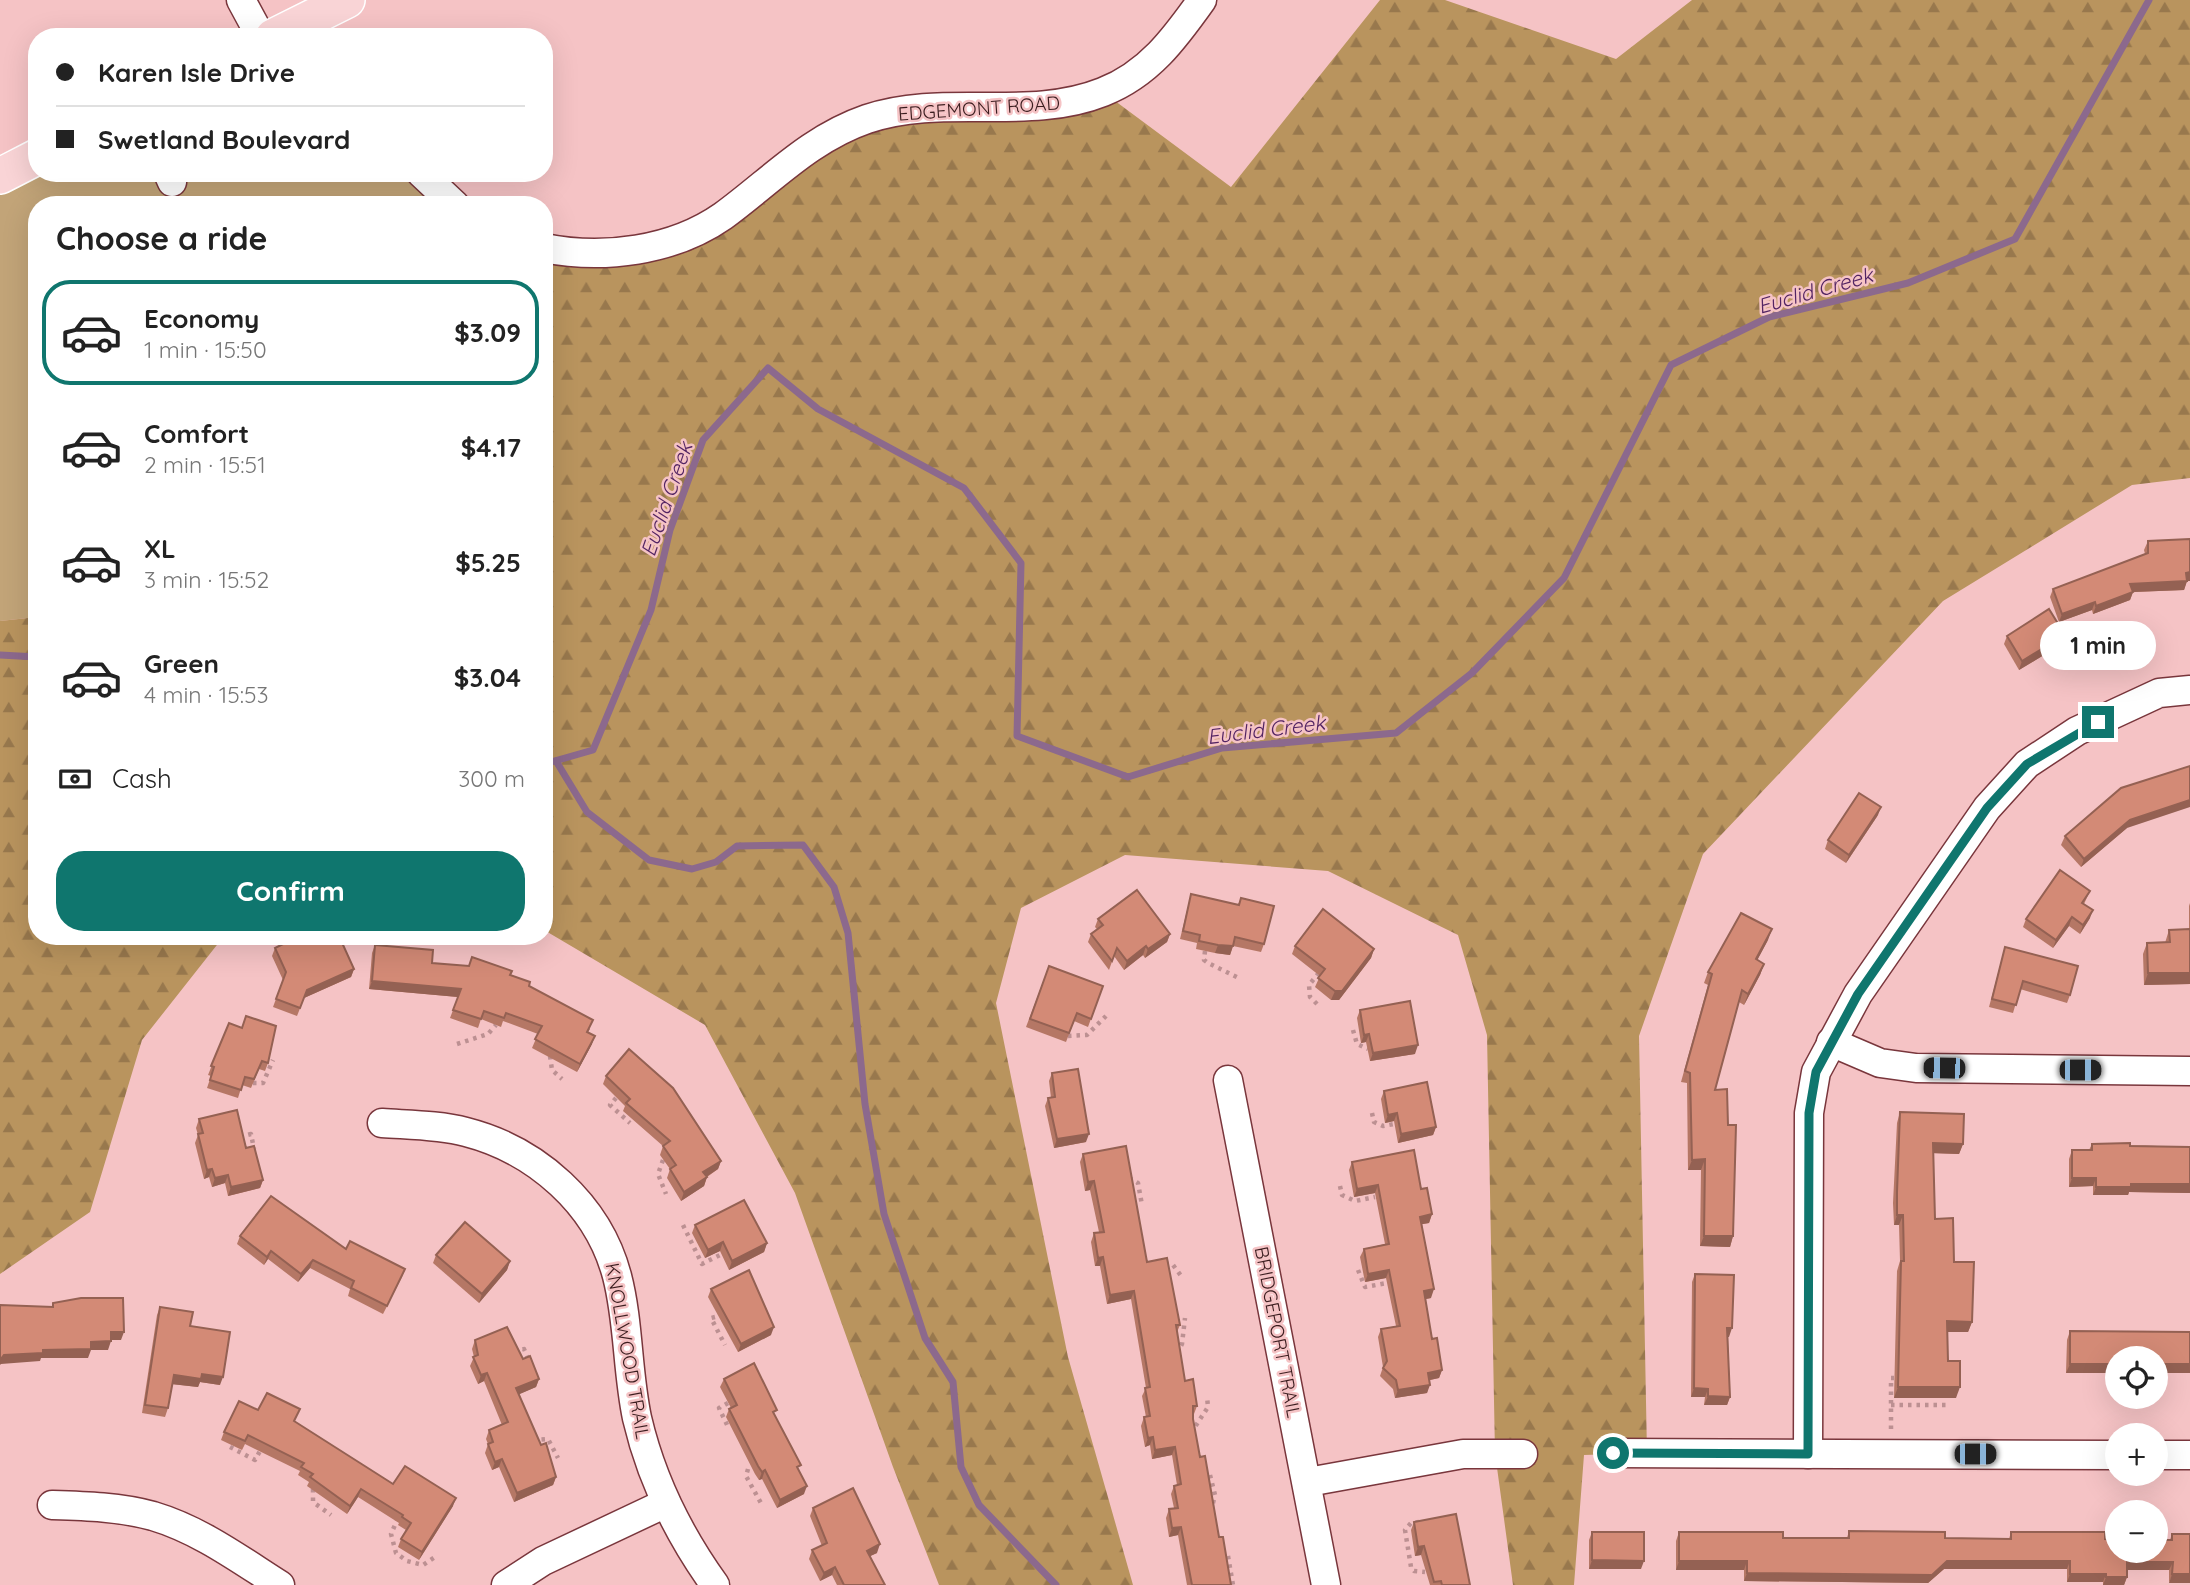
<!DOCTYPE html>
<meta charset="utf-8">
<style>
:root{--surface:#fff;--page:#f6f6f6;--text:#222;--muted:#767676;--line:#e0e0e0;--accent:#0f766e}
body{margin:0;font-family:Quicksand,sans-serif;background:var(--page);color:var(--text);height:100vh;display:flex;flex-direction:column;font-size:26px;white-space:nowrap}
*{box-sizing:border-box;margin:0}
p{font-size:23px;color:var(--muted)}
.icon{flex:none;width:38px;height:38px;fill:none;stroke:currentColor;stroke-width:2;stroke-linecap:round;stroke-linejoin:round}
.map{position:relative;flex:1;overflow:hidden}
.sheet{position:absolute;left:28px;top:196px;width:525px;height:749px;display:flex;flex-direction:column;background:var(--surface);border-radius:28px;box-shadow:0 7px 28px #0002}
.sheet>*{flex:none}
.hud{position:absolute;left:28px;top:28px;width:525px;height:154px;border-radius:28px;box-shadow:0 7px 28px #0002;display:grid;align-content:center;height:154px;padding:0 28px;background:var(--surface)}
.controls{position:absolute;left:2105px;top:1346px;display:grid;gap:14px}
.controls a{display:grid;place-items:center;width:63px;height:63px;border-radius:50%;background:var(--surface);box-shadow:0 7px 28px #0002;font-size:35px}
.end{position:absolute;width:32px;height:32px;margin:-16px;border:9px solid #0f766e;background:#fff;box-shadow:0 0 0 4px #fff}
.from{border-radius:50%}
.bubble{position:absolute;height:49px;border-radius:24px;background:var(--surface);box-shadow:0 7px 28px #0002;font-size:23px;font-weight:800;line-height:49px;text-align:center}
.car{position:absolute;width:21px;height:42px;margin:-21px -10px;border-radius:9px;box-shadow:0 0 5px 2px #0007;background:linear-gradient(#222 24%,#8ab4d8 0 40%,#222 0 76%,#8ab4d8 0 86%,#222 0)}
.hud b{display:flex;align-items:center;gap:24px;height:66px;font-size:26px}
.hud b+b{border-top:2px solid var(--line)}
.hud i{width:18px;height:18px;background:var(--text)}
ul{padding:0;list-style:none}
li{display:flex;align-items:center;gap:21px;height:105px;margin:0 14px 10px;padding:0 14px;border:4px solid transparent;border-radius:28px}
li div{flex:1}
li b{display:block;font-size:26px}
li em{font-style:normal;font-weight:800}
li.current{border-color:var(--accent)}
li>.icon{width:63px;height:63px;stroke-width:1.5}
h2{padding:0 28px;font-size:32px;line-height:84px}
.pay{display:flex;align-items:center;gap:18px;height:77px;padding:0 28px;font-size:26px}
.pay p{margin-inline-start:auto}
.button{display:flex;gap:14px;margin-top:auto;padding:14px 28px}
.button a{flex:1;height:80px;border-radius:28px;background:var(--accent);color:#fff;font-size:28px;font-weight:800;line-height:80px;text-align:center}
.map>svg:first-child{display:block}
.grass{fill:#c2a478}
.forest{fill:url(#forest-firs)}
.lines{fill:none;stroke-linecap:round;stroke-linejoin:round}
.stream{stroke:#8c698d;stroke-width:7}
.minor-casing{stroke:#79363c;stroke-width:31}
.major-casing{stroke:#fff;stroke-width:38}
.path{stroke:#bc9092;stroke-width:4.5;stroke-dasharray:3.5 5;stroke-linecap:butt}
.minor{stroke:#fff;stroke-width:28}
.major{stroke:#f9d4d6;stroke-width:35}
.wall{fill:#b57765}
.shaded-wall{fill:#946153}
.building{fill:#d38a76;stroke:#946153;stroke-width:2}
.route{stroke:#0f766e;stroke-width:9}
.labels{text-anchor:middle;dominant-baseline:central;stroke-width:5;stroke-linejoin:round;paint-order:stroke}
.street-label{font-size:19px;fill:#3b1d1f;stroke:#f5c3c5}
.water-label{font-size:21px;font-style:italic;fill:#532463;stroke:#f5c3c5}
</style>
<div class="map">
<svg width="2190" height="1585" viewBox="0 0 2190 1585">
<defs>
<pattern id="forest-firs" width="22" height="20" patternUnits="userSpaceOnUse" patternTransform="scale(1.75)"><rect width="22" height="20" fill="#b9945e"/><path d="M5 1l3.5 6h-7zM16 11l3.5 6h-7z" fill="#98784d"/></pattern>
</defs>
<rect width="100%" height="100%" fill="#f5c3c5"/>
<path class="grass" d="M37,173h384l18,18 -11,14h-391v412l-37,4v-445z"/>
<g class="forest">
<path d="M1380,0h65l171,59 76,-59h498v478l-58,7 -189,116 -240,253 -64,182 8,417 -63,2 -10,130h-61l-18,-132 -8,-418 -29,-100 -130,-64 -203,-16 -104,53 -25,95 72,354 65,228h-194l-46,-118 -98,-274 -90,-168 -161,-95v-682l113,-3 171,-111 275,-42 128,95z"/>
<path d="M37,617v319h187l-82,104 -52,172 -90,62v-653z"/>
</g>
<g class="lines">
<g class="stream">
<path d="M0,655l37,2"/>
<path d="M556,761l31,51 62,48 43,9 24,-7 21,-16 66,-1 31,42 14,46 17,171 19,110 41,124 28,44 8,85 18,38 77,80"/>
<path d="M544,764l49,-14 58,-140 19,-80 33,-90 65,-72 50,41 146,79 57,75 -4,173 111,41 94,-29 174,-15 76,-60 92,-95 107,-213 98,-48 139,-34 107,-44 134,-239"/>
</g>
<defs>
<g id="minor">
<path d="M241,0l20,37"/>
<path d="M168,173l4,9"/>
<path d="M421,173l34,32"/>
<path d="M544,248c59,12 129,3 179,-32 48,-35 86,-77 144,-97 76,-26 161,3 236,-27 46,-18 72,-54 99,-92"/>
<path d="M1831,1042l49,21 36,5 274,3"/>
<path d="M1228,1080l98,505"/>
<path d="M382,1123c28,2 57,2 84,9 70,18 132,72 151,144 12,46 10,95 20,142 14,60 42,117 78,167"/>
<path d="M1613,1453l505,2"/>
<path d="M1808,1454l1,-341 7,-41 42,-78 129,-186 40,-44 50,-33 82,-38 31,-3"/>
<path d="M2156,1455h34"/>
<path d="M1308,1482l155,-28h60"/>
<path d="M52,1505c33,1 68,2 101,11 47,14 86,43 127,69"/>
<path d="M506,1585l37,-24 123,-58"/>
</g>
<g id="major">
<path d="M273,37l74,-37"/>
<path d="M0,176l37,-19"/>
</g>
</defs>
<use href="#minor" class="minor-casing"/>
<use href="#major" class="major-casing"/>
<g class="path">
<path d="M1205,951l-1,9 4,3 33,16"/>
<path d="M1317,1004l-7,-7 -1,-12 9,-11"/>
<path d="M1353,1030l4,14 11,5"/>
<path d="M1068,1036l19,-1 19,-19"/>
<path d="M457,1044l31,-10 8,-9"/>
<path d="M550,1056l2,14 10,9"/>
<path d="M253,1083h10l10,-23"/>
<path d="M616,1098l-6,7 20,18"/>
<path d="M1372,1113l2,9 9,4 11,-2"/>
<path d="M240,1137l11,-3 3,15"/>
<path d="M663,1160l-5,14 8,20"/>
<path d="M1129,1178l9,5 4,22"/>
<path d="M1340,1186l2,9 13,6 20,-4"/>
<path d="M683,1225l19,39 20,-10"/>
<path d="M1165,1263l8,2 9,12"/>
<path d="M1358,1270l7,17 22,-4"/>
<path d="M715,1317l-4,1 14,27"/>
<path d="M515,1353l9,-4 5,12"/>
<path d="M1177,1353l5,-9 3,-26"/>
<path d="M728,1403l-9,5 10,21"/>
<path d="M1891,1405h55"/>
<path d="M1891,1429v-51h3"/>
<path d="M1191,1433l17,-26 -1,-10"/>
<path d="M533,1440l15,-1 10,19"/>
<path d="M230,1447l25,13 5,-9"/>
<path d="M748,1469l-2,7 16,29"/>
<path d="M1210,1475l5,20 -3,12"/>
<path d="M313,1489v13l18,13"/>
<path d="M398,1518l-7,16 5,19 11,8 16,4 12,-8"/>
<path d="M1419,1522l-8,1 -6,7 6,37 3,4 11,1"/>
<path d="M1228,1556l5,29"/>
</g>
<use href="#minor" class="minor"/>
<use href="#major" class="major"/>
</g>
<g class="wall">
<path d="M2190,539v42h-3l-3,9 -51,2 -3,8 -37,14 -1,-4 -33,12 -9,-25 3,-8 92,-35 -1,-4 4,-9z"/>
<path d="M2065,635l-3,9 -43,26 -15,-26 3,-8z"/>
<path d="M1878,815l-32,48 -21,-14 3,-9z"/>
<path d="M2127,828l-46,39 -20,-22 4,-9z"/>
<path d="M2090,891l-6,13 6,14 -10,16 -11,-8 -16,22 -30,-21 3,-8z"/>
<path d="M1191,894l47,11 3,-7 23,46 -3,8 -28,-6 -3,9 -15,-2 -19,-4 1,-6 -17,-4z"/>
<path d="M2190,903v81l-46,1 -1,-31 4,-11h18l4,-13 20,-1v-23z"/>
<path d="M1098,919l72,15 -3,8 -22,16 -2,-3 -19,15 -10,-14 -5,14 -21,-28 3,-8 6,-5 -2,-2z"/>
<path d="M1768,940l-11,20 7,4 -4,11 -16,30 -5,-3 -24,88 13,35 5,111 -3,11 -30,-1 1,-76h-13l-1,-87 -6,-1 27,-97 -4,-2 4,-11z"/>
<path d="M375,945l57,18 78,12 19,11 61,43 -2,3 4,12 -15,28 -45,-24 6,-14 -35,-13 -2,6 -20,-8 -3,9 -28,-10 8,-21 -89,-8 3,-36z"/>
<path d="M1295,946l79,3 -3,9 -32,42h-8l-16,-13 5,-11 -28,-22z"/>
<path d="M2005,947l65,48 -3,8 -47,-14 -7,24 -24,-6z"/>
<path d="M275,948l79,21 -3,8 -47,21 -7,18 -24,-9 10,-27 -11,-24z"/>
<path d="M1049,966l54,20 -15,41 -14,-6 -8,21 -40,-15z"/>
<path d="M1360,1010l55,44 -45,7 -4,-19 -5,1 -4,-25z"/>
<path d="M229,1023l39,40 -3,8 -6,-2 -8,19 -9,-3 -4,13 -31,-10 4,-12 -3,-1z"/>
<path d="M1052,1073l34,69 -32,6 -9,-42 3,-8h3l-2,-17z"/>
<path d="M606,1076l115,85 -3,8 -11,8 -3,9 -23,15 -14,-23 3,-9 -10,-14 3,-9 -40,-35 2,-5 -22,-22z"/>
<path d="M1384,1091l52,36 -3,8 -35,8 -4,-22 -9,2 -4,-24z"/>
<path d="M1900,1112l63,32 -4,10 -26,-1 2,66 19,43 18,60 -4,10h-21l1,29 8,37h-62l3,-127 3,-10 -1,-36h-5l-1,-22 4,-80z"/>
<path d="M199,1119l47,29 17,32 -3,8 -32,8 -3,-13 -13,4 -3,-10 -5,2 -9,-36 3,-8 -2,-7z"/>
<path d="M2092,1144l98,3v46l-61,-1 -1,3h-35v-9l-24,1v-28l3,-9h17z"/>
<path d="M1083,1154l64,108 33,63 -3,7 8,49 12,25 -3,8h-1v5l7,38 31,128h-44l-9,-50 -9,2 -3,-19 3,-9 5,-1 -3,-14 3,-8 3,-1 -5,-30 -20,4 -2,-14 -5,2 -4,-21 3,-9h2l-4,-21 4,-8 -15,-89 -24,5 -7,-38h-5l-4,-24 3,-9 5,-1 -9,-42 -5,1 -5,-29z"/>
<path d="M1352,1162l69,27 11,25 -3,9 -7,1 9,74 -6,1 7,40 10,31 -3,8 -9,2 -3,13 -32,5 -2,-9 -13,-13 3,-9 -5,-30 3,-8 15,-3 -10,-48 -21,4 -5,-25 4,-8 21,-5 -10,-51 -21,4 -5,-27z"/>
<path d="M695,1225l72,18 -3,9 -35,18 -9,-19 -15,7 -13,-25z"/>
<path d="M240,1236l106,13 59,20 -3,8 -19,37 -35,-18 2,-7 -40,-21 -12,14 -30,-23 -4,6 -27,-21z"/>
<path d="M436,1255l74,6 -3,9 -28,33 -46,-40z"/>
<path d="M1695,1274l34,63h-1l2,60 -3,8h-23l1,-8h-14l1,-115z"/>
<path d="M711,1289l60,46 -33,17 -30,-55z"/>
<path d="M160,1307l30,19 30,59 -20,-3 -2,5 -26,-3 -4,24 -3,9 -23,-4 15,-98z"/>
<path d="M2070,1331l120,42h-124l1,-33z"/>
<path d="M475,1340l48,19 16,20 -3,8 -17,7 22,51 15,32 -3,8 -39,17 -15,-35 -7,3 -7,-17 3,-9 -2,-5 3,-9 13,-5 -18,-44 -6,3 -8,-18 4,-9 -2,-8z"/>
<path d="M724,1379l51,37 24,54 5,24 -27,14 -15,-29 -3,1 -4,-6 -29,-57 3,-8 2,-1 -11,-21z"/>
<path d="M258,1410l36,12 99,62 60,22 -34,54 -21,-13 3,-8 5,-9 -8,-5 1,-2 -41,-26 -11,17 -40,-28 2,-4 -11,-7 2,-4 -55,-27 -3,6 -21,-10 3,-8z"/>
<path d="M813,1508l64,45 -7,3 15,29h-48l-5,-10 -12,6 -11,-22 3,-9 10,-4 -12,-30z"/>
<path d="M1414,1522l56,63h-40l-9,-30 -6,1 -4,-26z"/>
<path d="M1849,1531l96,7 64,1 2,-7 107,8h52l2,-6h18l-21,49v-13h-42v7l-3,8h-21v-3h-36v-13h-123l-16,14 -184,-2v-11h-68v-29l3,-9 104,6h64z"/>
<path d="M1592,1532l49,37h-52v-29z"/>
</g>
<g class="shaded-wall">
<path d="M2190,572v9h-7l3,-8z"/>
<path d="M2187,581l-3,9 -51,2 -3,8 -37,14 3,-8 34,-22z"/>
<path d="M2095,602l-3,8 -33,12 3,-8z"/>
<path d="M2065,635l-3,9 -43,26 3,-9z"/>
<path d="M2190,800v7l-63,21 -46,39 3,-8 46,-39z"/>
<path d="M1881,807l-3,8 -32,48 3,-8z"/>
<path d="M2093,910l-3,8 -10,16 3,-9z"/>
<path d="M2072,917l-3,9 -16,22 3,-8z"/>
<path d="M1772,929l-4,11 -16,30 4,-11z"/>
<path d="M1170,934l-3,8 -22,16 3,-9z"/>
<path d="M1218,945l15,1 -3,9 -15,-2z"/>
<path d="M1146,946l-3,9 -19,15 3,-9z"/>
<path d="M1374,949l-3,9 -32,42h-8l4,-9z"/>
<path d="M1764,964l-4,11 -16,30 4,-11z"/>
<path d="M354,969l-3,8 -47,21 -7,18 10,-26z"/>
<path d="M2148,973h42v11l-46,1z"/>
<path d="M372,981l89,8 -3,8 -89,-8z"/>
<path d="M1369,1034l-3,8 -5,1 3,-8z"/>
<path d="M595,1036l-3,8 -15,28 3,-8z"/>
<path d="M1418,1045l-3,9 -45,7 3,-8z"/>
<path d="M1397,1113l-3,8 -9,2 3,-8z"/>
<path d="M1436,1127l-3,8 -35,8 3,-9z"/>
<path d="M1089,1134l-3,8 -32,6 3,-9z"/>
<path d="M1933,1143l30,1 -4,10 -30,-1z"/>
<path d="M1705,1159l-4,11h-13l4,-10z"/>
<path d="M721,1161l-3,8 -18,12 3,-9z"/>
<path d="M212,1169l-3,8 -5,2 3,-9z"/>
<path d="M228,1175l-3,8 -13,4 3,-9z"/>
<path d="M707,1177l-3,9 -23,15 3,-9z"/>
<path d="M2072,1178h24l-3,8 -24,1z"/>
<path d="M263,1180l-3,8 -32,8 3,-9z"/>
<path d="M1094,1181l-4,9 -5,1 3,-9z"/>
<path d="M2131,1184h59v9l-61,-1 -1,3h-35l3,-8z"/>
<path d="M1378,1185l-3,8 -21,4 3,-8z"/>
<path d="M1432,1214l-3,9 -12,2 3,-8z"/>
<path d="M1897,1215h6l-4,10h-5z"/>
<path d="M1704,1236h29l-3,11 -30,-1z"/>
<path d="M723,1242l-3,9 -15,7 3,-8z"/>
<path d="M767,1243l-3,9 -35,18 3,-9z"/>
<path d="M271,1251l-3,8 -4,6 3,-8z"/>
<path d="M1103,1257l-3,9h-5l3,-8z"/>
<path d="M313,1260l-3,8 -12,14 3,-8z"/>
<path d="M510,1261l-3,9 -28,33 3,-9z"/>
<path d="M1389,1270l-3,8 -21,4 3,-8z"/>
<path d="M1434,1289l-3,9 -10,2 3,-9z"/>
<path d="M1134,1291l-3,8 -24,5 3,-9z"/>
<path d="M1947,1321l25,1 -4,10h-24z"/>
<path d="M774,1327l-3,8 -33,17 3,-8z"/>
<path d="M1727,1328h5l-3,9h-5z"/>
<path d="M111,1332h13l-3,8h-13z"/>
<path d="M111,1341l-3,9h-17l-3,8h-47l-1,3 -39,3 -1,1v-5l4,-5 87,-13z"/>
<path d="M2070,1364h48v9h-52z"/>
<rect x="2156" y="1364" width="34" height="9"/>
<path d="M1442,1370l-3,8 -14,3 3,-8z"/>
<path d="M487,1373l-3,8 -6,3 3,-9z"/>
<path d="M202,1374l21,3 -3,8 -20,-3 -2,5 -27,-3 3,-9z"/>
<path d="M539,1379l-3,8 -23,10 3,-9z"/>
<path d="M1430,1385l-3,8 -32,5 3,-8z"/>
<path d="M1898,1387h62l-4,11h-62z"/>
<path d="M1694,1388l14,1 -3,8h-14z"/>
<path d="M1708,1396l22,1 -3,8h-23z"/>
<path d="M1153,1437l-3,8 -5,2 3,-9z"/>
<path d="M1175,1447l-3,8 -20,4 3,-9z"/>
<path d="M502,1459l-3,8 -7,3 3,-8z"/>
<path d="M765,1470l-3,9 -3,1 3,-8z"/>
<path d="M556,1477l-3,8 -39,17 3,-9z"/>
<path d="M807,1486l-3,8 -27,14 3,-8z"/>
<path d="M361,1489l-3,8 -11,17 3,-8z"/>
<path d="M456,1498l-3,8 -34,54 3,-8z"/>
<path d="M1181,1527l-3,8 -9,2 3,-9z"/>
<path d="M880,1544l-3,9 -13,6 3,-8z"/>
<path d="M1424,1546l-3,9 -6,1 3,-9z"/>
<path d="M1592,1560l52,1 -3,8h-52z"/>
<path d="M1966,1560l104,1 -3,8h-123l-16,14 -184,-2 3,-8z"/>
<path d="M1679,1561h68l-3,9h-68z"/>
<path d="M2127,1562h46l-4,8h-45z"/>
<path d="M835,1567l-3,8 -12,6 4,-8z"/>
<path d="M2070,1574h36l-3,8h-36z"/>
<path d="M2172,1574h18v9h-21z"/>
<path d="M2106,1577h21l-3,8h-21z"/>
</g>
<g class="building">
<path d="M2190,539v33l-4,1 1,8 -57,3 3,8 -37,14 -1,-4 -33,12 -9,-25 95,-36v-12z"/>
<path d="M2049,609l16,26 -43,26 -15,-25z"/>
<path d="M2190,766v34l-60,20 -46,39 -19,-23 56,-48z"/>
<path d="M1859,793l22,14 -32,48 -21,-15z"/>
<path d="M2060,870l30,21 -8,12 11,7 -10,15 -11,-8 -16,23 -30,-21z"/>
<path d="M1137,890l33,44 -22,15 -2,-3 -19,15 -10,-13 -5,13 -21,-27 12,-9 -5,-6z"/>
<path d="M1191,894l48,11 2,-7 33,8 -10,38 -29,-7 -2,9 -15,-1 -19,-4 1,-6 -17,-4z"/>
<path d="M1323,909l51,40 -32,42h-7l-17,-13 7,-9 -30,-23z"/>
<path d="M1741,913l31,16 -16,30 8,5 -16,30 -6,-4 -27,100 12,-1 1,36h8l-3,111h-29l1,-77 -13,1 -2,-87 -5,-2 27,-97 -4,-2z"/>
<path d="M2190,929v44h-42l-1,-30 23,-1 -1,-12z"/>
<path d="M299,936h40l15,33 -47,21 -7,18 -24,-9 10,-27 -11,-24z"/>
<path d="M375,945l58,5 -1,13 37,3 3,-9 40,14 -2,4 20,7 -1,4 64,34 -6,12 8,4 -15,28 -45,-25 7,-13 -36,-13 -2,5 -20,-7 -3,8 -28,-9 8,-21 -89,-8z"/>
<path d="M2005,947l73,19 -8,29 -47,-14 -7,24 -24,-6z"/>
<path d="M1049,966l54,20 -12,33 -14,-6 -8,20 -39,-14z"/>
<path d="M1410,1001l8,44 -45,8 -4,-19 -5,1 -4,-25z"/>
<path d="M246,1016l30,10 -8,37 -6,-2 -8,18 -9,-2 -4,13 -31,-10 4,-13 -3,-1 18,-43 13,5z"/>
<path d="M629,1049l44,39 48,73 -18,11 4,5 -23,15 -14,-23 6,-4 -13,-19 7,-5 -44,-38 4,-4 -24,-23z"/>
<path d="M1078,1069l11,65 -32,5 -9,-41 7,-1 -3,-24z"/>
<path d="M1427,1082l9,45 -35,7 -4,-21 -9,2 -4,-24z"/>
<path d="M237,1110l9,38 8,-2 9,34 -32,7 -3,-12 -13,3 -3,-9 -5,1 -9,-36 5,-1 -4,-14z"/>
<path d="M1900,1112l64,2 -1,30 -30,-1 2,76 18,-1 1,44h20l-2,60 -25,-1 1,40h12v26h-62l3,-126h3l-1,-46h-6v-23z"/>
<path d="M2130,1143v3l60,1v37h-59v3h-35v-9h-24v-28h20v-6z"/>
<path d="M1126,1146l21,116 20,-4 13,67h-4l9,56 8,-2 4,27h-4v13l7,38 5,-1 14,81h4l8,48h-39l-11,-58 -9,1 -3,-19 9,-1 -4,-22 7,-2 -6,-37 -20,3 -2,-13 -5,1 -4,-21 6,-1 -5,-28 5,-1 -16,-96 -24,4 -7,-38 -5,1 -4,-25 10,-1 -10,-51 -6,1 -5,-28z"/>
<path d="M1414,1150l7,39 6,-1 5,26 -12,3 14,72 -10,2 8,48 5,-1 5,32 -14,3 2,12 -32,5 -2,-10 -13,-12 4,-7 -6,-32 19,-3 -11,-56 -21,4 -4,-25 25,-5 -11,-59 -21,4 -5,-27z"/>
<path d="M271,1196l75,53 4,-8 55,28 -18,37 -36,-18 3,-7 -41,-21 -12,14 -30,-23 -4,6 -27,-21z"/>
<path d="M744,1200l23,43 -35,18 -9,-19 -15,8 -13,-25z"/>
<path d="M465,1222l45,39 -28,33 -46,-39z"/>
<path d="M749,1270l25,57 -33,17 -30,-55z"/>
<path d="M1695,1274l39,1 -2,53h-5l3,69 -22,-1v-7l-14,-1z"/>
<path d="M81,1298h42l1,34h-13v9l-20,1v7l-48,1v3l-39,2 -4,5v-55l53,2v-4z"/>
<path d="M160,1307l33,5 -3,14 40,6 -7,45 -21,-3 -1,5 -27,-4 -6,33 -23,-3z"/>
<path d="M507,1327l16,32 7,-3 9,23 -23,9 25,57 5,-2 10,34 -39,16 -15,-34 -7,3 -7,-18 5,-2 -4,-12 19,-8 -21,-49 -6,2 -8,-18 5,-2 -3,-15z"/>
<path d="M2070,1331l120,1v32h-34v-6h-38v6h-48z"/>
<path d="M754,1363l23,47 -4,2 28,53 -4,2 10,19 -27,14 -15,-30 -3,2 -4,-6 -29,-57 8,-4 -13,-26z"/>
<path d="M267,1393l33,16 -6,12 99,63 12,-18 51,32 -34,54 -21,-13 10,-16 -9,-6 1,-2 -42,-26 -11,17 -40,-29 3,-3 -12,-7 3,-4 -56,-28 -3,6 -21,-9 15,-31 19,9z"/>
<path d="M853,1488l27,56 -13,7 18,34h-41l-9,-18 -11,6 -12,-23 15,-7 -14,-35z"/>
<path d="M1456,1514l14,71h-28l-1,-4 -7,1 -10,-36 -6,1 -4,-25z"/>
<path d="M1849,1531l96,1v6l66,1v-7h94v7l13,1v10h38v-10h16v-6h18v40h-18l1,-12h-46v15h-21v-3h-36v-13h-123l-15,14 -185,-2v-12h-68v-29h104v6h66z"/>
<path d="M1592,1532h52v29l-52,-1z"/>
</g>
<g class="lines">
<path class="route" d="M1613,1453l195,1 1,-341 7,-41 42,-78 129,-186 40,-44 71,-42"/>
</g>
<g class="labels">
<g class="street-label">
<text transform="translate(979 108) rotate(-4)">EDGEMONT ROAD</text>
<text transform="translate(1278 1332) rotate(79)">BRIDGEPORT TRAIL</text>
<text transform="translate(628 1351) rotate(80)">KNOLLWOOD TRAIL</text>
</g>
<g class="water-label">
<text transform="translate(1815 290) rotate(-16)">Euclid Creek</text>
<text transform="translate(666 499) rotate(-71)">Euclid Creek</text>
<text transform="translate(1266 729) rotate(-7)">Euclid Creek</text>
</g>
</g>
</svg>
<div class="controls">
<a><svg class="icon" aria-label="locate" viewBox="0 0 24 24"><circle cx="12" cy="12" r="6"/><path d="M12 2v4M12 18v4M2 12h4M18 12h4"/></svg></a>
<a>+</a>
<a>−</a>
</div>
<i class="end from" style="left:1613px;top:1453px"></i>
<i class="end" style="left:2098px;top:722px"></i>
<div class="bubble" style="left:2040px;top:621px;width:116px">1 min</div>
<i class="car" style="left:1944px;top:1068px;rotate:271deg"></i>
<i class="car" style="left:2080px;top:1070px;rotate:90deg"></i>
<i class="car" style="left:1975px;top:1454px;rotate:90deg"></i>
<div class="hud">
<b><i class="from"></i>Karen Isle Drive</b>
<b><i></i>Swetland Boulevard</b>
</div>
<section class="sheet">
<h2>Choose a ride</h2>
<ul>
<li class="current"><svg class="icon" aria-label="car" viewBox="0 0 24 24"><path d="M5 17H2v-5l4-1 3-4h7l3 4 3 1v5h-3M9 17h6M6 11h13"/><circle cx="7" cy="17" r="2"/><circle cx="17" cy="17" r="2"/></svg><div><b>Economy</b><p>1 min · 15:50</p></div><em>$3.09</em></li>
<li><svg class="icon" aria-label="car" viewBox="0 0 24 24"><path d="M5 17H2v-5l4-1 3-4h7l3 4 3 1v5h-3M9 17h6M6 11h13"/><circle cx="7" cy="17" r="2"/><circle cx="17" cy="17" r="2"/></svg><div><b>Comfort</b><p>2 min · 15:51</p></div><em>$4.17</em></li>
<li><svg class="icon" aria-label="car" viewBox="0 0 24 24"><path d="M5 17H2v-5l4-1 3-4h7l3 4 3 1v5h-3M9 17h6M6 11h13"/><circle cx="7" cy="17" r="2"/><circle cx="17" cy="17" r="2"/></svg><div><b>XL</b><p>3 min · 15:52</p></div><em>$5.25</em></li>
<li><svg class="icon" aria-label="car" viewBox="0 0 24 24"><path d="M5 17H2v-5l4-1 3-4h7l3 4 3 1v5h-3M9 17h6M6 11h13"/><circle cx="7" cy="17" r="2"/><circle cx="17" cy="17" r="2"/></svg><div><b>Green</b><p>4 min · 15:53</p></div><em>$3.04</em></li>
</ul>
<div class="pay"><svg class="icon" aria-label="cash" viewBox="0 0 24 24"><path d="M3 7h18v10H3z"/><circle cx="12" cy="12" r="2"/></svg>Cash<p>300 m</p></div>
<div class="button"><a>Confirm</a></div>
</section>
</div>
